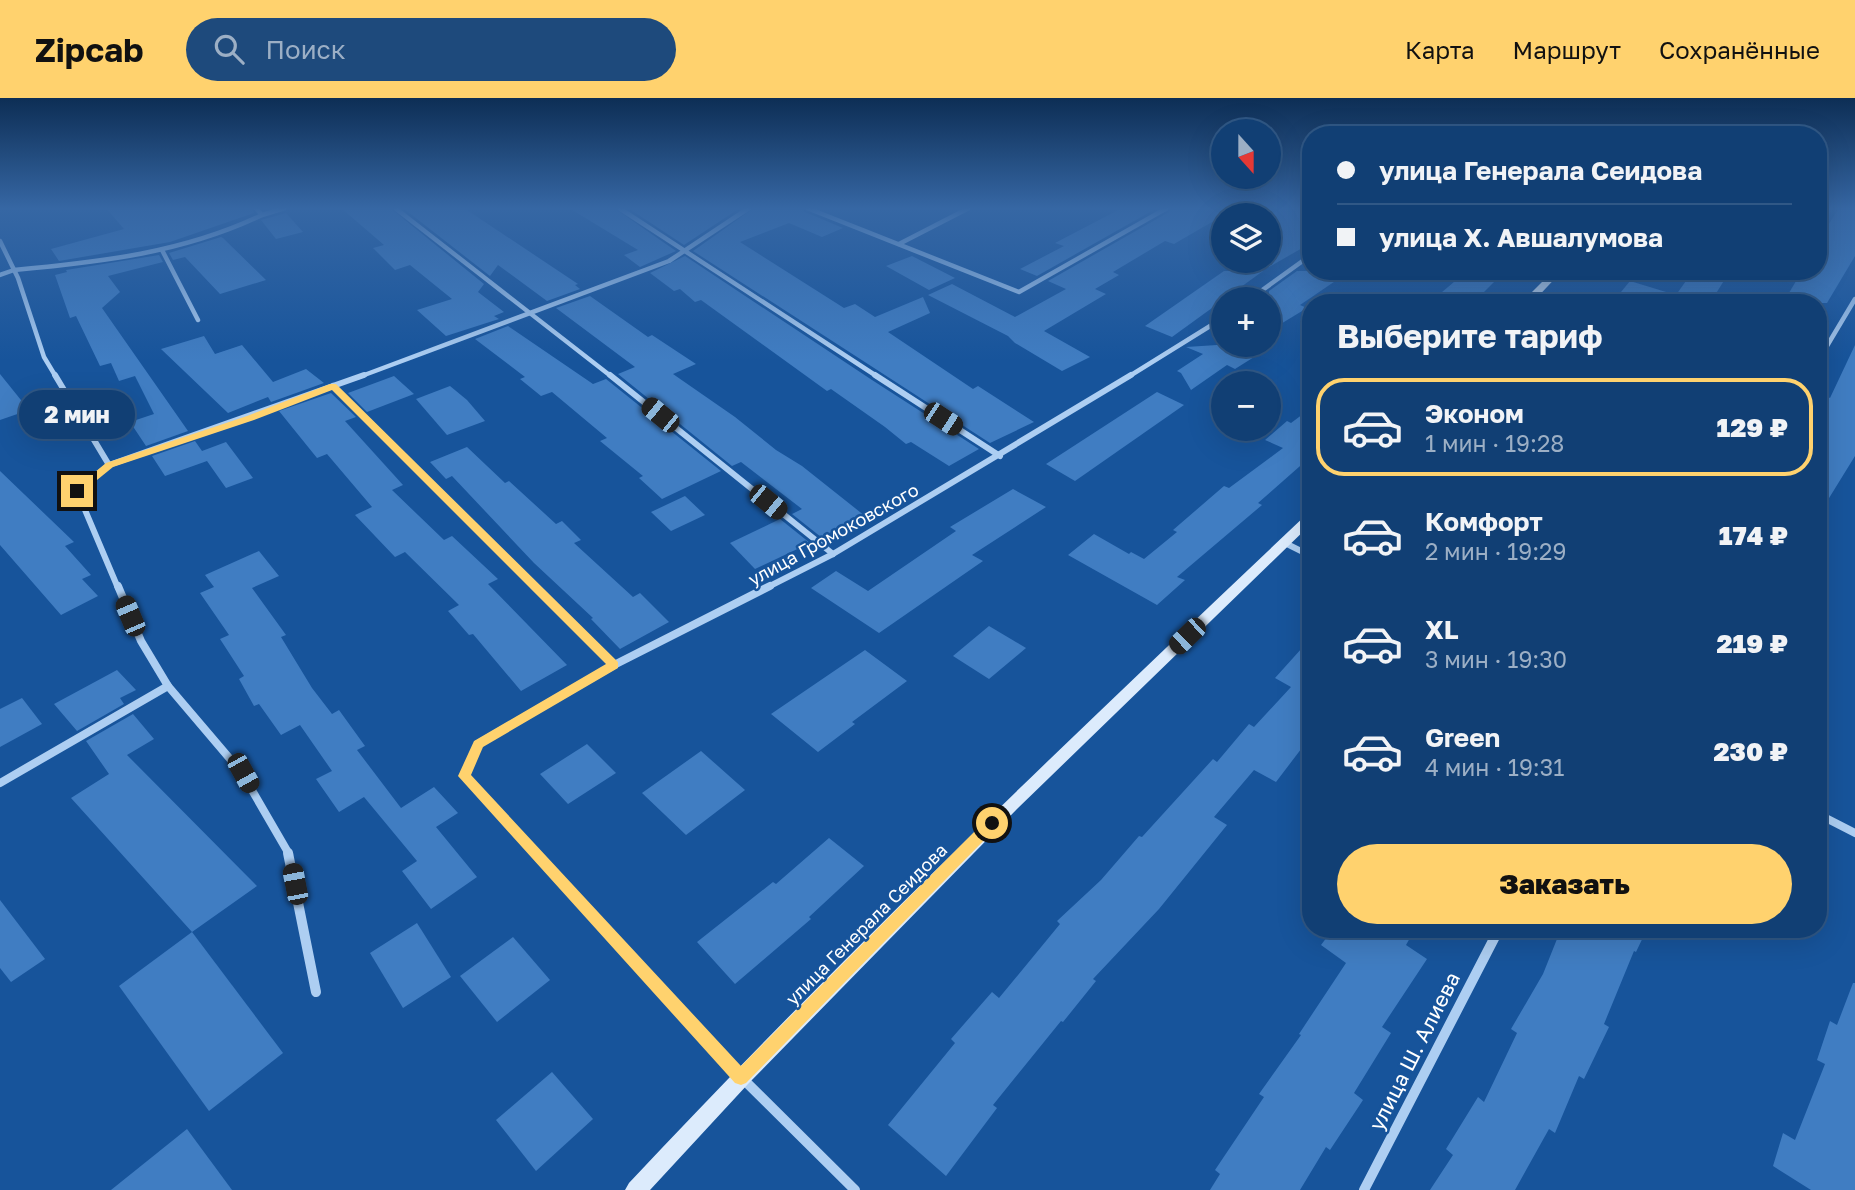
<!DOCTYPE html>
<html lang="ru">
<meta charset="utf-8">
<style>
:root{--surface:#113f74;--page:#1e4a7c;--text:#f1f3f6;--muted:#9cafc5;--line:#305886;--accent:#ffd26e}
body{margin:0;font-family:"Golos Text",sans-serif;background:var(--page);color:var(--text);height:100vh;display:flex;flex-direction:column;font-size:26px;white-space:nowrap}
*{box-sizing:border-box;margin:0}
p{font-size:23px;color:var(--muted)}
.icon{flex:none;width:38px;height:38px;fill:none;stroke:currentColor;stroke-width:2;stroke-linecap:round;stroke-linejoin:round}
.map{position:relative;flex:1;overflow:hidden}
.side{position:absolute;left:1302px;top:196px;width:525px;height:644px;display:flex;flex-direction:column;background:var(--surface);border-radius:28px;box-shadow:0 7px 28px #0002,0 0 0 2px var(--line)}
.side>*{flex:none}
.top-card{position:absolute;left:1302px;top:28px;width:525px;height:154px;border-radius:28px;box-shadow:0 7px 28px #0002,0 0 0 2px var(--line);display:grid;align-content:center;height:154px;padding:0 35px;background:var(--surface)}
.needle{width:46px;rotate:159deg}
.tools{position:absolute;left:1211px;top:21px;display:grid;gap:14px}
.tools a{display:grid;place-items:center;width:70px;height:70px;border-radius:50%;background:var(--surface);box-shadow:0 7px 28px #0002,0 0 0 2px var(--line);font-size:35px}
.end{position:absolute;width:32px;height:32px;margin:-16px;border:9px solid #ffd26e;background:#111;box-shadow:0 0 0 4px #111}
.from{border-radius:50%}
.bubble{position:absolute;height:49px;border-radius:24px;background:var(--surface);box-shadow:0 7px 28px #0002,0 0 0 2px var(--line);font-size:23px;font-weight:800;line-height:49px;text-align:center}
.car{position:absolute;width:21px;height:42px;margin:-21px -10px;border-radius:9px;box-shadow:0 0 5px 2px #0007;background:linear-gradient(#222 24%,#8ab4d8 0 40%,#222 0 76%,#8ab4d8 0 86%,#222 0)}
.top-card b{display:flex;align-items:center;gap:24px;height:66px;font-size:26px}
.top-card b+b{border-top:2px solid var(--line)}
.top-card i{width:18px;height:18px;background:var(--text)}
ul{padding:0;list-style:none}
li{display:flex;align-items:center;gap:21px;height:98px;margin:0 14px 10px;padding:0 21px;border:4px solid transparent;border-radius:28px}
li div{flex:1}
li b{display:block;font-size:26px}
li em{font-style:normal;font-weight:800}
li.on{border-color:var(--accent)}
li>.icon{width:63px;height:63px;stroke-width:1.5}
h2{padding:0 35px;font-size:32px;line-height:84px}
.action{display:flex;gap:14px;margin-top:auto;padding:14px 35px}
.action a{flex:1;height:80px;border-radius:42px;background:var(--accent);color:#111;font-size:28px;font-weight:800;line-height:80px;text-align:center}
header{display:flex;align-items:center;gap:42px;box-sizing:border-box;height:98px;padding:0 35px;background:var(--accent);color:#111}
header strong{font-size:33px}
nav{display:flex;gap:38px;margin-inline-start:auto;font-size:24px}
.search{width:490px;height:63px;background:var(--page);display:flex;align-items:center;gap:18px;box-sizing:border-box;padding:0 24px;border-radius:38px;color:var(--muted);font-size:26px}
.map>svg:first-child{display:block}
.building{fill:#407dc2}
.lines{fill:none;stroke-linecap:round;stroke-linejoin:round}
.street-far3{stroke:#adcef2;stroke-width:4.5}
.street-far2{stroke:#adcef2;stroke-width:6}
.street-far1{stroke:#adcef2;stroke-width:8}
.street{stroke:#adcef2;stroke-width:10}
.secondary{fill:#dcebfc;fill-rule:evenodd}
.route{fill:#ffd26e}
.labels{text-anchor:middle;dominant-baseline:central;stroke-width:5;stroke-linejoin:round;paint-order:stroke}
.street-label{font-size:18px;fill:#fff;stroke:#17549b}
.near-street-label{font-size:21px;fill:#fff;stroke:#17549b}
</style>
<header>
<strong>Zipcab</strong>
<div class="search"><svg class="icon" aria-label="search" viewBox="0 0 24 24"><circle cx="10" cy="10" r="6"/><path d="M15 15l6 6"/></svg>Поиск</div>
<nav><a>Карта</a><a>Маршрут</a><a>Сохранённые</a></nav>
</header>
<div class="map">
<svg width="1855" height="1092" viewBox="0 0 1855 1092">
<rect width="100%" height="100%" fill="#17549b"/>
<g class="building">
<path d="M106,110h145l3,5 -84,29 -111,19 -8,-12 73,-20z"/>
<path d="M341,110h49l94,76 -6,8 26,20 -10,4 5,3 -53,17 -29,-26 35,-11 -42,-34 -15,5 -22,-22 11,-3z"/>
<path d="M403,110h61l114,76 -3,1 5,4 -33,12 -49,-36 -8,11z"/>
<path d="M569,110h45l62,43 -36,16 -16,-12 14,-5z"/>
<path d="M628,110h112l-56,37z"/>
<path d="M754,110h48l3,4 38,16 -21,9 -33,-14 -49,19 104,66 11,-4 20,13 48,-20 7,16 -42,19 85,57 5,-3 56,36 -44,21 -297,-192z"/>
<path d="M1122,110h35l-120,68 -17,-7 44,-23 -9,-3z"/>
<path d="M1172,110h64l-62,36 -9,-3 -52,31 6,3 -24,14 11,5 -62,37 46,26 -28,14 -47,-28 -7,-7 -80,-41 24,-11 63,33 51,-28 -18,-8 121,-69z"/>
<path d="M1269,110h29l13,5v30l-42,24z"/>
<path d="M1839,110h16v48l-28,47h-44l19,-32h16v-30z"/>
<path d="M286,115l17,19 -27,7 -15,-19z"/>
<path d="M221,139l2,1 43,42 -46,14 -35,-37 -12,3 -4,-7z"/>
<path d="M159,157l4,7 -55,14 12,16 -18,16 86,123 -42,15 -16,-24 24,-8 -19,-38 -16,5 -8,-18 -11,3 -24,-50 -6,2 -15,-43 12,-3 -1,-2z"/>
<path d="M685,158l187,124 107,69 -30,17 -38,-24 -5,2 -21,-17 -54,-38 -4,2 -126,-91 -6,2 -15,-13 -6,2 -24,-18z"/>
<path d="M912,158l43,22 -26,12 -43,-24z"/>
<path d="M1224,173h39l-91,66 -27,-11z"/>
<path d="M1297,173h53l-50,34 7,3 -38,23v-40z"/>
<path d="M1467,173h38l-32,32h-44z"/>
<path d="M1693,173h37l-20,32h-98l18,-22 46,14z"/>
<path d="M590,198l58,41 4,-2 44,29 -23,10 62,43 41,33 26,16 63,50 -44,21 -29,-23 10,-5 -61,-47 -9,4 -114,-92 17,-7 -79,-59z"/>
<path d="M508,228l85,58 13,-5 115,92 -59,28 -23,-21 4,-2 -43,-35 7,-3 -55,-46 -11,4 -21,-17 5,-2 -50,-38z"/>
<path d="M204,238l11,18 27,-9 31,37 33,-13 18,14 -53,19 -3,-5 -40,16 -67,-64z"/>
<path d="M1221,244l2,3h50l-38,24 -8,-4 -36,25 -10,-17 -4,-2 26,-17 -17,-7 31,-2z"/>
<path d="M1855,247v111l-37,60v-101l8,-19 4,2z"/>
<path d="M0,276l29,36 -29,10z"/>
<path d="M394,278l20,18 -47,18 -19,-19z"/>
<path d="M450,288l17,14 18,21 -38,14 -31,-36z"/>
<path d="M1157,294l27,13 -109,76 -29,-17z"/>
<path d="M331,295l25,24 -11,4 58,64 -11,5 52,50 8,-4 46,43 -10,5 79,81 -46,26 -48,-57 -4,1 -21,-24 11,-6 -54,-53 -10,5 -40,-42 17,-8 -45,-53 -10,4 -38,-47z"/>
<path d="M1311,310v52l-3,-1 -50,44 4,2 -85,72 8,3 -28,25 -89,-50 26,-21 35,20 2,-2 13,7 33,-27 -4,-2 51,-44 5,2 54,-40 -18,-8 22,-19 4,2z"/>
<path d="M195,343l7,10 24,-9 27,36 -27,10 -19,-27 -42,15 -13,-20z"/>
<path d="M467,349l38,36 4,-2 47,43 6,-3 19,19 -7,3 59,54 7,-4 29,29 -49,27 -29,-30 2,-1 -59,-55 -82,-87 -6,3 -16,-17z"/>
<path d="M0,373l74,71 -9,4 26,29 -9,4 16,17 -37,19 -61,-70z"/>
<path d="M1013,391l33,18 -74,48 11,6 -104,72 -68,-45 25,-17 32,20 88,-60 -6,-4z"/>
<path d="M685,398l20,19 -34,16 -20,-19z"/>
<path d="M780,421l30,24 -55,26 -25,-26z"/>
<path d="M259,453l20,25 -27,12 34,47 -5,2 31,51 20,26 7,-4 26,36 -8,4 44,58 33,-21 24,26 -22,14 41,50 -46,32 -29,-38 15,-10 -53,-64 -25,15 -23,-33 16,-8 -32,-46 -19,10 -22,-31 -5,2 -15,-27 5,-3 -24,-37 9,-4 -29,-42 14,-6 -9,-12z"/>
<path d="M989,528l37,22 -37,31 -36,-23z"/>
<path d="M1311,540v98l-35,46 -22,-12 -40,47 13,8 -68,84 -66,70 3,2 -33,41 -2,-1 -68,84 4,3 -51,68 -58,-51 67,-82 -4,-4 41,-47 7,6 61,-74 -3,-3 44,-41 38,-44 3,1 71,-78 4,3 32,-38 5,3 37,-40 -16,-9z"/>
<path d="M865,552l42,31 -55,41 3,2 -37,28 -47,-38z"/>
<path d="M117,572l19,20 -16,8 4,6 -47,27 -23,-27z"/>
<path d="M22,600l20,26 -42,23v-38z"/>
<path d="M133,616l21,25 -27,16 130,131 -65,46 -121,-134 38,-24 -23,-33z"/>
<path d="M587,646l29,29 -48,31 -28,-30z"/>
<path d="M701,653l44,39 -59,45 -44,-42z"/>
<path d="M829,740l35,28 -55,51 2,2 -76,65 -38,-42 76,-60 3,2z"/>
<path d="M0,802l45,59 -34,23 -11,-14z"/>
<path d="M417,825l34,54 -48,31 -33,-55z"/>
<path d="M1333,831h82l-9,16 21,14 -45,68 9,6 -37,60 9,7 -33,50 -4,-3 -26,43h-90l10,-16 -5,-4 49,-73 -5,-3 42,-59 -2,-1 47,-71 -25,-18z"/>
<path d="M1561,831h86l-11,23 -2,-1 -30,73 5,3 -25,52 -5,-3 -24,57 -6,-4 -34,61h-85l23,-35 -7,-6 32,-52 6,5 33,-69 -6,-4 32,-55z"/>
<path d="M192,834l91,121 -74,58 -90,-125z"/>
<path d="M513,839l37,43 -53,42 -37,-46z"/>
<path d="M1853,885h2v207h-44l-38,-24 10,-33 12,7 30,-76 -8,-4 13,-39 7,4z"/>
<path d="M552,974l41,47 -57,52 -40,-51z"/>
<path d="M187,1031l45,61h-121z"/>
</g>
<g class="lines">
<g class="street-far3">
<path d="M395,110l217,169"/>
<path d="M619,110l259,169"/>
<path d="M807,110l212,84 148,-84"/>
<path d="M262,117l23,-7"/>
<path d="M0,143l18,37 26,79 12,20"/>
<path d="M899,146l70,-36"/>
<path d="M162,152l36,70"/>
<path d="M0,177l14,-5c86,-8 169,-17 248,-55l-6,-7"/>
<path d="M1250,201l61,-44"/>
<path d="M1818,263l37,-62"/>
<path d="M359,279l310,-116 80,-53"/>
<path d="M1128,279l95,-59"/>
</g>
<g class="street-far2">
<path d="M55,277l54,90 -32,26 41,97"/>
<path d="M610,277l223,179"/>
<path d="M875,277l125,81"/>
<path d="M333,288l203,202"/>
<path d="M109,367l255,-90"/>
<path d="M1285,445l26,13"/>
<path d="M766,490l67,-34 298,-179"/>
</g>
<g class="street-far1">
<path d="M118,488l23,55 27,45 74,87 47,81"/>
<path d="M534,488l80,79"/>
<path d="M0,685l168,-97"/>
<path d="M1818,716l37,19"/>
<path d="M537,756l-72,-78 13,-32 136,-79 156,-79"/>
</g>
<g class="street">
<path d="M288,755l28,139"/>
<path d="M535,755l206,224 114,113"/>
<path d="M1364,1092l135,-261"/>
</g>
<g class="secondary">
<path d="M1553,173h9l-30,32h-11z"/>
<path d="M1311,415v11l-294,285 -269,275 -98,106h-25l4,-7c217,-232 447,-450 678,-669z"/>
</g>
</g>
<linearGradient id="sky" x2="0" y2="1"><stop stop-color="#0d2e55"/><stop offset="0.42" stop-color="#3667a4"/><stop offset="1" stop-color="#3667a4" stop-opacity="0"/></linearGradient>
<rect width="1855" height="263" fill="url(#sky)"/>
<path class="route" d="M330,286h6l282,278v6l-135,79 -12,28 270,291 246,-247h10v8l-251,256 -5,2 -6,-2 -277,-307 16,-35 132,-77 -274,-274 -78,30 -141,47 -32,26 -9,-2 34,-28 141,-47z"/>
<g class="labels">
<g class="street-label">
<text transform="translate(833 436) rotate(-29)">улица Громоковского</text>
<text transform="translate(866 826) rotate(-45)">улица Генерала Сеидова</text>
</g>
<g class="near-street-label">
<text transform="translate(1414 953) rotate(-63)">улица Ш. Алиева</text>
</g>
</g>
</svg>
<div class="tools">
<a><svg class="needle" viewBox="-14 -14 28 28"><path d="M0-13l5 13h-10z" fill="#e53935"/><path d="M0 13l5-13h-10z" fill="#9cafc5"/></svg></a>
<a><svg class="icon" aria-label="layers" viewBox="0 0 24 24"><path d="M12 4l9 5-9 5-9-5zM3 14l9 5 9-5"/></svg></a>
<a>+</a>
<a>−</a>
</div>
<i class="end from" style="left:992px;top:725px"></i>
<i class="end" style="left:77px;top:393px"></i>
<div class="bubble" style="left:19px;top:292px;width:116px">2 мин</div>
<i class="car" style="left:660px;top:317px;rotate:309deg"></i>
<i class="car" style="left:943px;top:321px;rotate:123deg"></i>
<i class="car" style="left:768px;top:404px;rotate:129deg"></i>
<i class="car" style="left:130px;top:518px;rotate:337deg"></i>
<i class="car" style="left:1187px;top:538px;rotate:226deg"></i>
<i class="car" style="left:243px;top:675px;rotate:151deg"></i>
<i class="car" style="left:295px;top:786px;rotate:349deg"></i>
<div class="top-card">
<b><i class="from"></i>улица Генерала Сеидова</b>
<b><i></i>улица Х. Авшалумова</b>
</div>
<section class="side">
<h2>Выберите тариф</h2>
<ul>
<li class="on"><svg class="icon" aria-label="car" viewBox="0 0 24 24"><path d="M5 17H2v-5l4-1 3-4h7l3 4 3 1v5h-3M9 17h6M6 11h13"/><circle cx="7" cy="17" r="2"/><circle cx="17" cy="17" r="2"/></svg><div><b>Эконом</b><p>1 мин · 19:28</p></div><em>129 ₽</em></li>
<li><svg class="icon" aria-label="car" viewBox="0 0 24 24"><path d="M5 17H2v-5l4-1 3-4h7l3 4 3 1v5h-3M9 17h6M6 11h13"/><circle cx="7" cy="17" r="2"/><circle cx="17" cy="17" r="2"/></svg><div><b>Комфорт</b><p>2 мин · 19:29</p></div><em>174 ₽</em></li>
<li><svg class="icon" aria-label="car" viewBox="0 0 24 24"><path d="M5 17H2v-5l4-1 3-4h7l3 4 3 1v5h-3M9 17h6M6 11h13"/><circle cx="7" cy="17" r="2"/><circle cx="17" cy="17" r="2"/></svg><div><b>XL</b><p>3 мин · 19:30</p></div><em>219 ₽</em></li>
<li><svg class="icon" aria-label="car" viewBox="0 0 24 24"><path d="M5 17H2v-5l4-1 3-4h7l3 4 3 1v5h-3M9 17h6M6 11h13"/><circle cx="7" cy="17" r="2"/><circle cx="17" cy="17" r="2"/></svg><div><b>Green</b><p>4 мин · 19:31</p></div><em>230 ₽</em></li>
</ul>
<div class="action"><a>Заказать</a></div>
</section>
</div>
